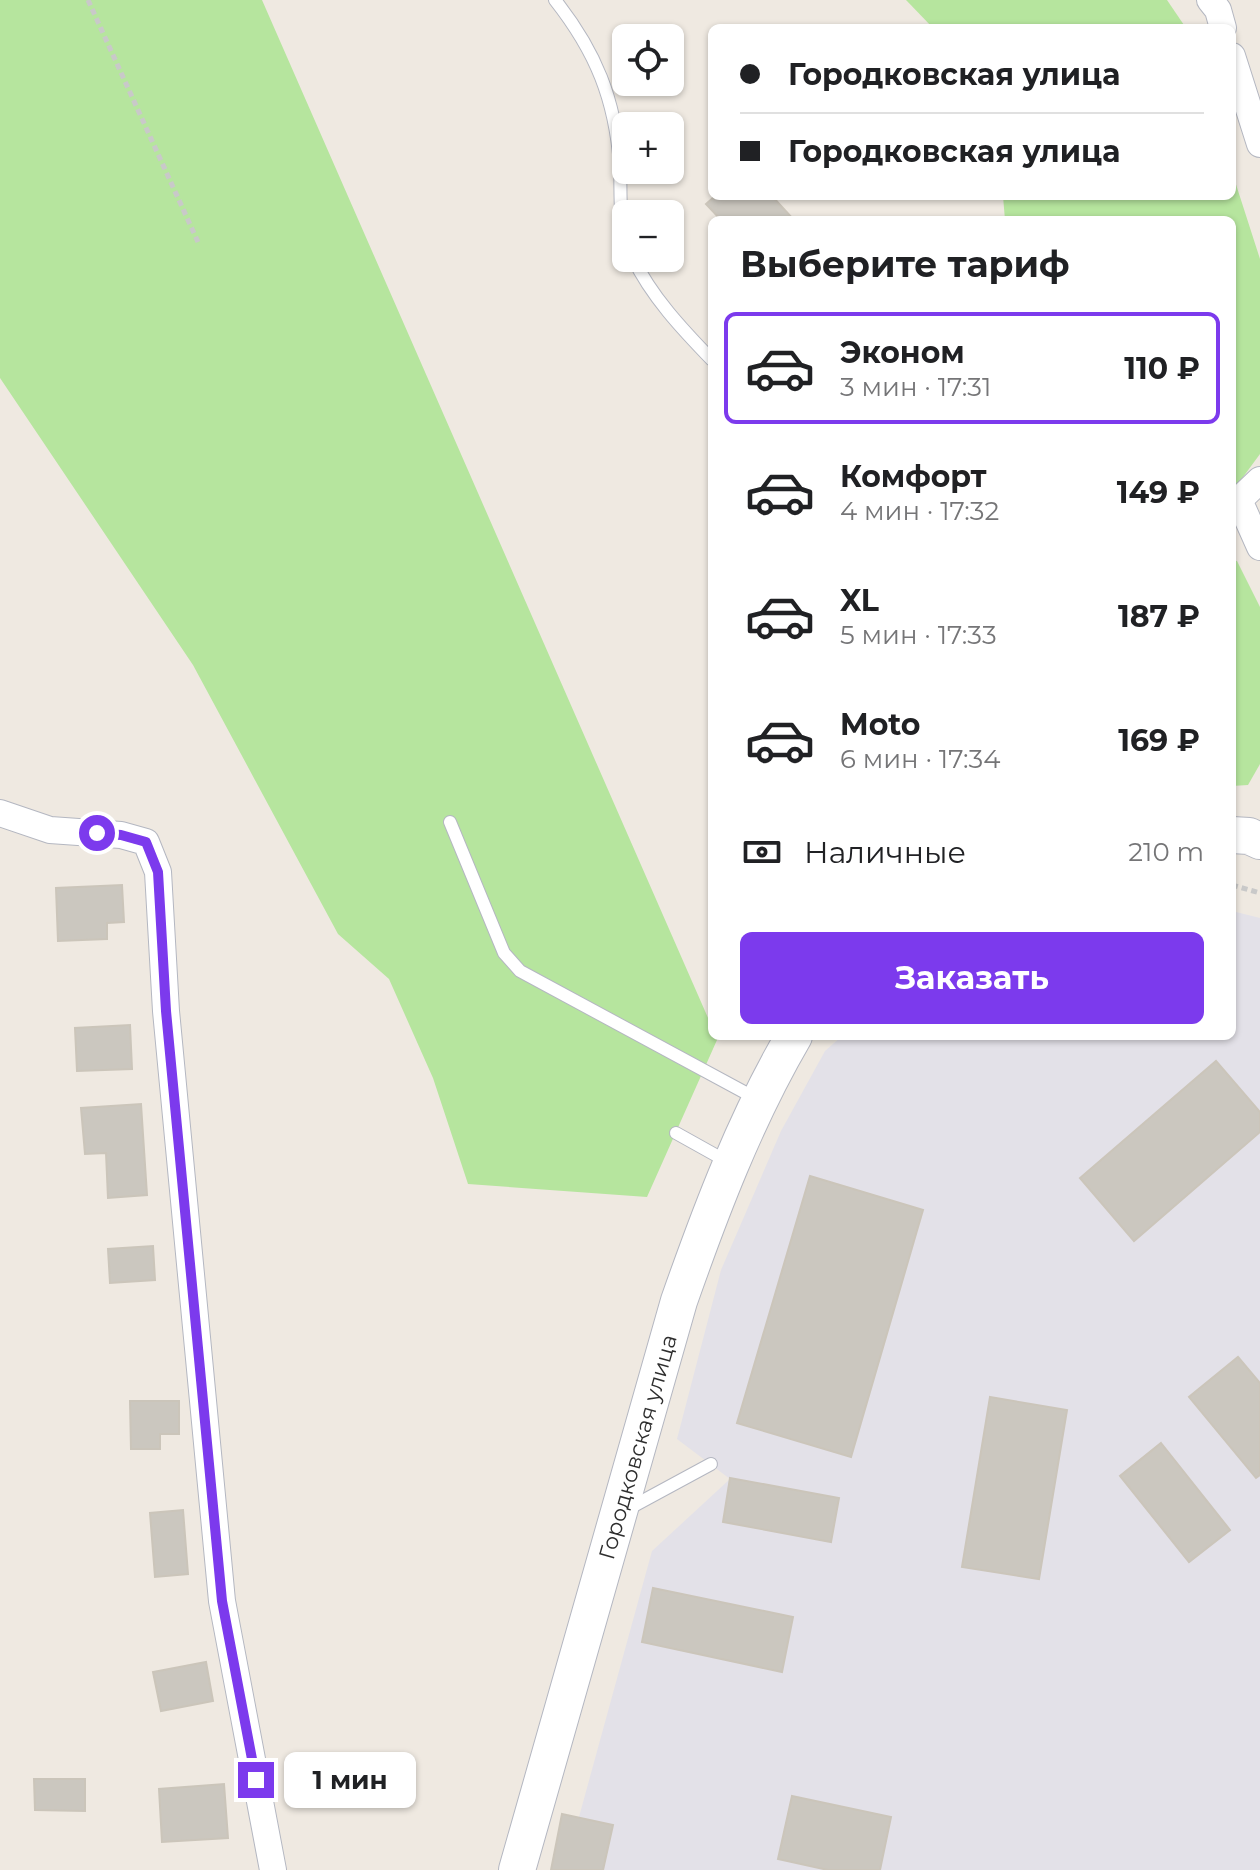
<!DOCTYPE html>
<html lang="ru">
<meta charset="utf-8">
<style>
:root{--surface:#fff;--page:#f2f2f2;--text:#202124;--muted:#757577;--line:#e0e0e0;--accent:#7c3aed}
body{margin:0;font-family:Montserrat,sans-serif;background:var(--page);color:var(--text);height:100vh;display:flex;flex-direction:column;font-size:30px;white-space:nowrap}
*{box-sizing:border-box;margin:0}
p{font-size:26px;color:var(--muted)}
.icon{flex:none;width:44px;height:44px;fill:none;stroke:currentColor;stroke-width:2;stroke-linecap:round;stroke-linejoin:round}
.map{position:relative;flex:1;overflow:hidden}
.panel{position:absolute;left:708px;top:216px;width:528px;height:824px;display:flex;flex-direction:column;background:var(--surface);border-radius:12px;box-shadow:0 2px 6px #0004}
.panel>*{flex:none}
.guide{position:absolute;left:708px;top:24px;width:528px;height:176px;border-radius:12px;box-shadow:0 2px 6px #0004;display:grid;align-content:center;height:176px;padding:0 32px;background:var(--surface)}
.fabs{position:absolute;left:612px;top:24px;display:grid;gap:16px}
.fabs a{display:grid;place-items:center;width:72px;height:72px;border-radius:12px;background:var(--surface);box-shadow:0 2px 6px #0004;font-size:40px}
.end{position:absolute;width:36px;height:36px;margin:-18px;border:10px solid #7c3aed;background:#fff;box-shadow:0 0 0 4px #fff}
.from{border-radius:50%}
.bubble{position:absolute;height:56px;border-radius:12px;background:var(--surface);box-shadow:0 2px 6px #0004;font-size:26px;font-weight:700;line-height:56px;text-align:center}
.guide b{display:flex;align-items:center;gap:28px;height:76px;font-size:30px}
.guide b+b{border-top:2px solid var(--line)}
.guide i{width:20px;height:20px;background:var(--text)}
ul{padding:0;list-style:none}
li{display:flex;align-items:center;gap:24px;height:112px;margin:0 16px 12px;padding:0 16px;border:4px solid transparent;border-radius:12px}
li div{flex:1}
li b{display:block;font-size:30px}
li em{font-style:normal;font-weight:700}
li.selected{border-color:var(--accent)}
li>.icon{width:72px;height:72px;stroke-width:1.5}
h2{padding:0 32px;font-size:36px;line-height:96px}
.pay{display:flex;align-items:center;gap:20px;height:88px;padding:0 32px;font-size:30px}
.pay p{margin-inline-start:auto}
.primary-button{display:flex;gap:16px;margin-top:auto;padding:16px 32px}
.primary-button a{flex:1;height:92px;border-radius:12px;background:var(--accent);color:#fff;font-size:32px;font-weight:700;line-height:92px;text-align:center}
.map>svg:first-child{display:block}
.industrial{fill:#e3e1e8}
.green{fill:#b6e59e}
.building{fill:#cbc7bf;stroke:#cbc5ba;stroke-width:2}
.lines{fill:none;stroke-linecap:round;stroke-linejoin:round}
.lane-casing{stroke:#b4b7c1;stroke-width:14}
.street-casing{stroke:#b4b7c1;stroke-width:28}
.secondary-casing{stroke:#b4b7c1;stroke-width:38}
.path{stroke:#c9c9c9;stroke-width:5;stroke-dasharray:6 4;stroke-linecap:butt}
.lane{stroke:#fff;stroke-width:12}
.street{stroke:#fff;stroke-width:26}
.secondary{stroke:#fff;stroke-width:36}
.route{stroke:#7c3aed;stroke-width:10}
.labels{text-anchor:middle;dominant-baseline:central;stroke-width:6;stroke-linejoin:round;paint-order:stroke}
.street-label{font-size:22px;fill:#2e2e2e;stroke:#fff}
</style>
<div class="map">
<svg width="1260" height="1870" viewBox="0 0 1260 1870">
<rect width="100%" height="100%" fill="#efe9e1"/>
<path class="industrial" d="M1232,911l28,7v952h-709l11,-56 17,3 73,-266 78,-72 -53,-40 44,-169 60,-139 44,-80 17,-15h390z"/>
<g class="green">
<path d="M0,0h262l450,1027v9h4l1,4 -70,157 -179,-13 -35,-106 -44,-99 -51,-45 -145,-269 -193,-287z"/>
<path d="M906,0h261l19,28h-253z"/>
<path d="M1232,172l28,87v195l-28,38v-272h-227l-2,-24h229z"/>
<path d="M1232,560l5,1 23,46v157l-12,21 -16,1z"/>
</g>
<g class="building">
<path d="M715,196h57l22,24h-73l-15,-16z"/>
<path d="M122,885l2,37 -17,1v16l-49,2 -2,-53z"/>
<path d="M130,1025l2,44 -55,2 -2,-43z"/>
<path d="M1216,1061l44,51v20l-126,109 -54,-63z"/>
<path d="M141,1104l6,91 -39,3 -2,-45 -21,1 -4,-46z"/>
<path d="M810,1176l113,34 -72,247 -114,-34z"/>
<path d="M153,1246l2,34 -45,3 -2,-34z"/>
<path d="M1238,1357l22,26v92l-4,3 -67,-81z"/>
<path d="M990,1397l77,13 -28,169 -77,-12z"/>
<path d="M130,1401h49v33h-19v15h-29z"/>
<path d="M1161,1443l69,87 -41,32 -69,-86z"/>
<path d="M730,1478l109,20 -8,44 -108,-20z"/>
<path d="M183,1510l5,64 -33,3 -5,-64z"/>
<path d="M653,1588l140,29 -11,55 -140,-30z"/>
<path d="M206,1662l7,39 -52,10 -8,-39z"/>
<path d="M34,1779h51v32l-50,-1z"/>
<path d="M224,1784l4,54 -66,4 -3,-53z"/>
<path d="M792,1796l99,21 -11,53h-52l-50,-11z"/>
<path d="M562,1814l51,11 -10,45h-52z"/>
</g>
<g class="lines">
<defs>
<g id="lane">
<path d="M555,0c41,52 60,99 65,165 1,25 -1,56 6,80"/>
<path d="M633,258c18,38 49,71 79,102"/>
<path d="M450,822l54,131 16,18 237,128"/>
<path d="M676,1133l52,29"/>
<path d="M626,1510l85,-46"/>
</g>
<g id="street">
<path d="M1210,0l8,10 5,18"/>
<path d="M1232,56l28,88"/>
<path d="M1260,480l-21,20 21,47"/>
<path d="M0,813l50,17 71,5 25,7 12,30 8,139 56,590 51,269"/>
</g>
<g id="secondary">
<path d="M1232,835l17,1 11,5"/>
<path id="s1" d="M517,1870l162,-569c32,-91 66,-181 115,-265"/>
</g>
</defs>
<use href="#lane" class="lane-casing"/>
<use href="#street" class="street-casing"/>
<use href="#secondary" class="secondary-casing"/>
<g class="path">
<path d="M88,0l110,242"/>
<path d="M1232,885l28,8"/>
</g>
<use href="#lane" class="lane"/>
<use href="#street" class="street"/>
<use href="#secondary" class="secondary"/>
</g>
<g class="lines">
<path class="route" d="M97,833l24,2 25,7 12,30 8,139 56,590 34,179"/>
</g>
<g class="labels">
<g class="street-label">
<text stroke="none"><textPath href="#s1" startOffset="440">Городковская улица</textPath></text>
</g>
</g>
</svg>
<div class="fabs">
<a><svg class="icon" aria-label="locate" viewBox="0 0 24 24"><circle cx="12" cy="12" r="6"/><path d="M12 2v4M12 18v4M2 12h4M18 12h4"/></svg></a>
<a>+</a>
<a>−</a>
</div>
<i class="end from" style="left:97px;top:833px"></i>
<i class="end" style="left:256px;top:1780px"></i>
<div class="bubble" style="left:284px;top:1752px;width:132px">1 мин</div>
<div class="guide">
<b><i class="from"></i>Городковская улица</b>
<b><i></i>Городковская улица</b>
</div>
<section class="panel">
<h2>Выберите тариф</h2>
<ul>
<li class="selected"><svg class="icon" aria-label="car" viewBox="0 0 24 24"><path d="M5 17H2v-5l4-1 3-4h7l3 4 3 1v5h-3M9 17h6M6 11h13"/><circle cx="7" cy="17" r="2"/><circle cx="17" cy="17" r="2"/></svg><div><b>Эконом</b><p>3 мин · 17:31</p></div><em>110 ₽</em></li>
<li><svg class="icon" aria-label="car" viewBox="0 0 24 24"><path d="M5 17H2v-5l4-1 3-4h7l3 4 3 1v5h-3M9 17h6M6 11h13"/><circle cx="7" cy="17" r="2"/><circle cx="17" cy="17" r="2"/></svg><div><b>Комфорт</b><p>4 мин · 17:32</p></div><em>149 ₽</em></li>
<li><svg class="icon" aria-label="car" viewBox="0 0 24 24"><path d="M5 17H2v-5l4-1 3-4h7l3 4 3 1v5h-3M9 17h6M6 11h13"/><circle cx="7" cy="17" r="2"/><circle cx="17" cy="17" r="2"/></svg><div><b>XL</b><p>5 мин · 17:33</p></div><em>187 ₽</em></li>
<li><svg class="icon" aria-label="car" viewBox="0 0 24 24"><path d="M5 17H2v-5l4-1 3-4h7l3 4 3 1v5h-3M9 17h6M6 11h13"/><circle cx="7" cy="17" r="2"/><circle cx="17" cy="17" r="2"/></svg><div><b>Moto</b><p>6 мин · 17:34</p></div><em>169 ₽</em></li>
</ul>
<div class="pay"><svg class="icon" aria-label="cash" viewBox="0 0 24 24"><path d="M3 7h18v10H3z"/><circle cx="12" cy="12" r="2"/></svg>Наличные<p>210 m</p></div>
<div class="primary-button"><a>Заказать</a></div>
</section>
</div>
